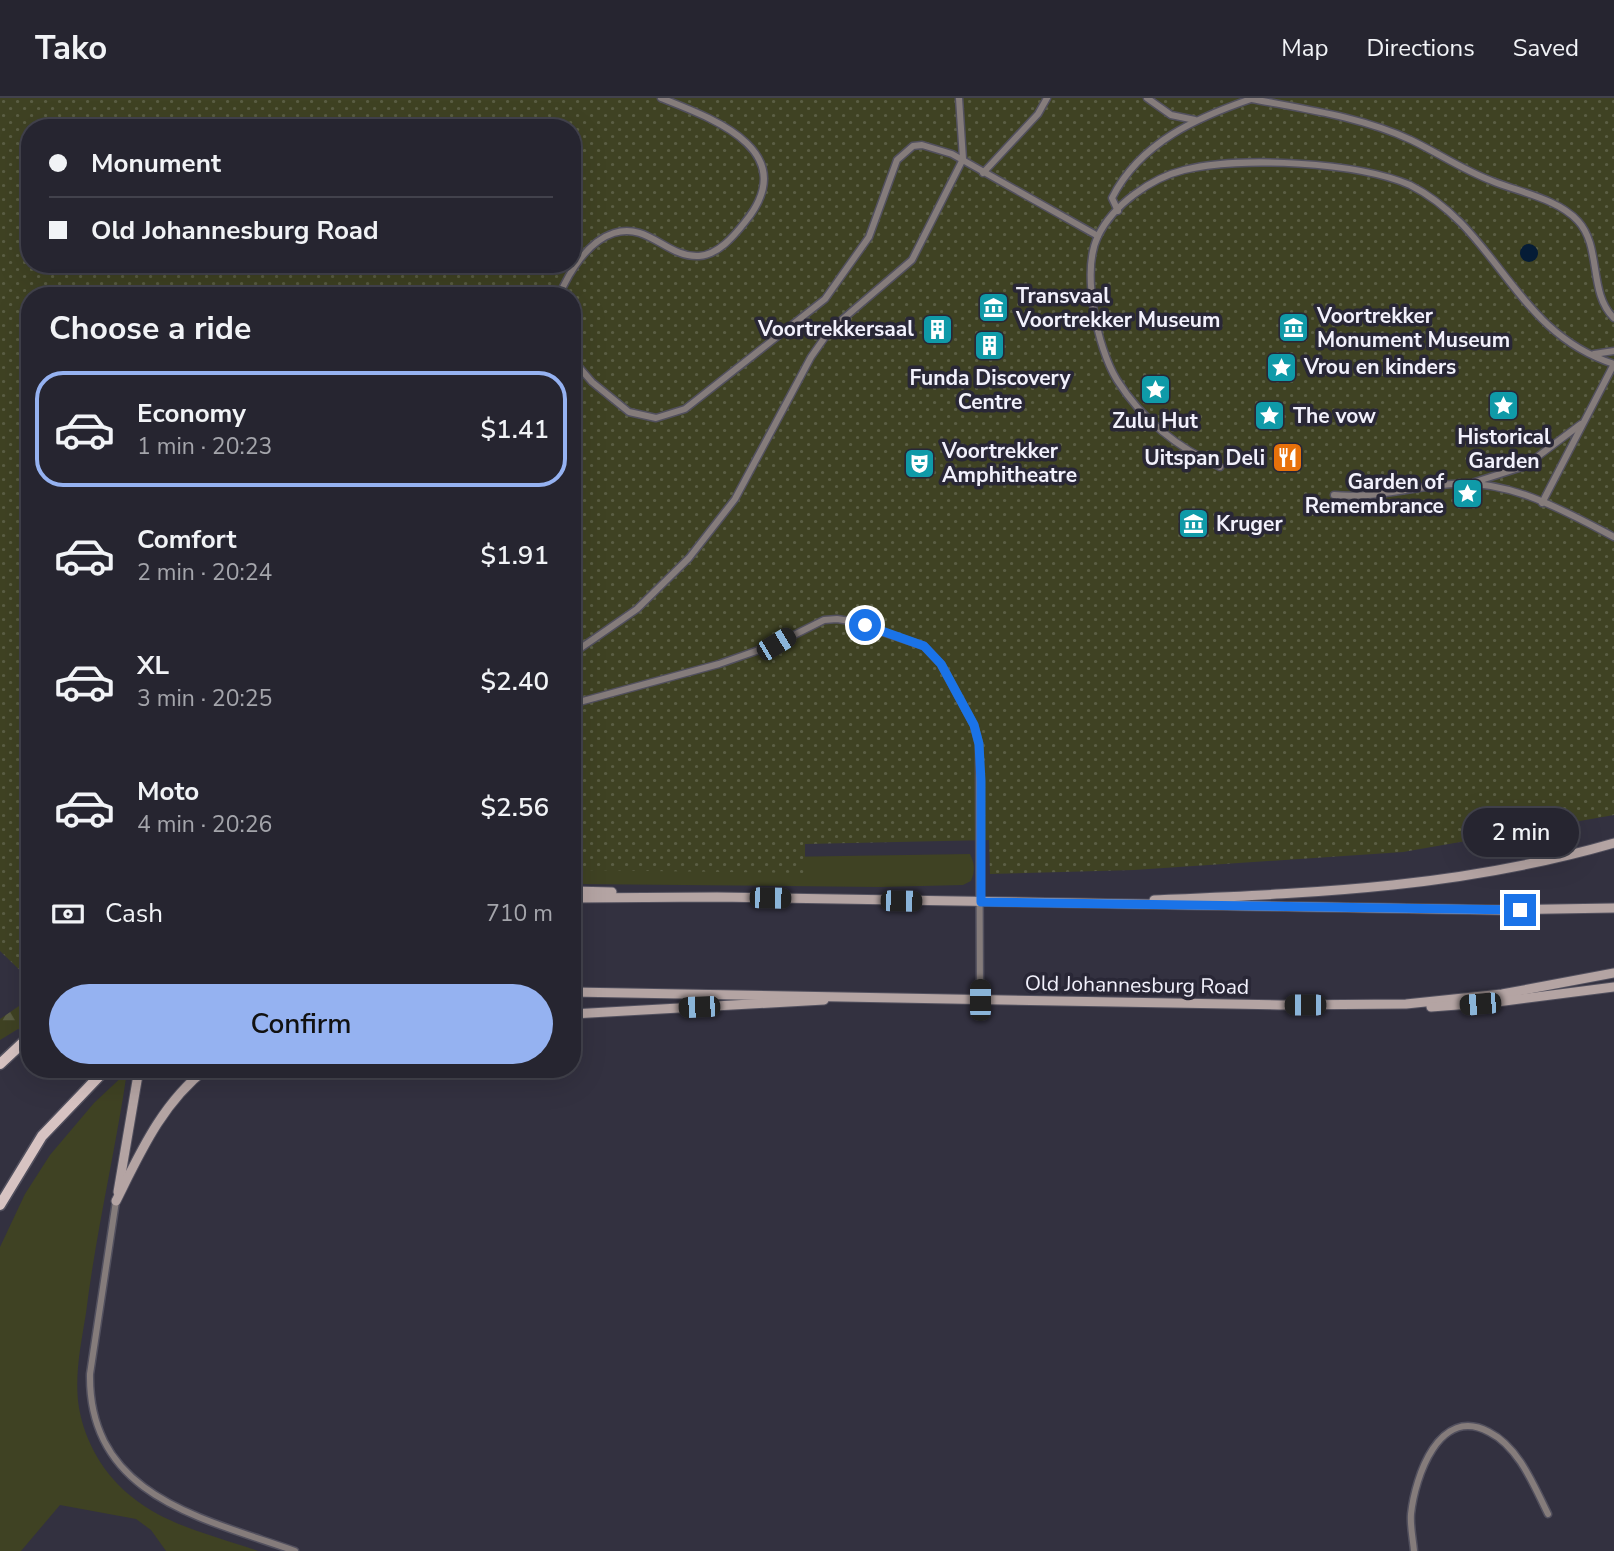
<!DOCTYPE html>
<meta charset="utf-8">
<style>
:root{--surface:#262530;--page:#32313c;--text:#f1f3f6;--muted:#a4a5ab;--line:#42424c;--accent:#95b2f1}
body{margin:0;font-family:"Nunito Sans",sans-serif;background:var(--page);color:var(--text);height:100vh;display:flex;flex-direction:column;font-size:26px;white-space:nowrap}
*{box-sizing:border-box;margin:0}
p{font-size:23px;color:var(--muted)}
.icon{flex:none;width:38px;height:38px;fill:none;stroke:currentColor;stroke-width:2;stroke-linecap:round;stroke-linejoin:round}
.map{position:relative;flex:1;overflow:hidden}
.sheet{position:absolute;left:21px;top:189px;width:560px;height:791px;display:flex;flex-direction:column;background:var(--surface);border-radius:28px;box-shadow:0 7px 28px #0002,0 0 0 2px var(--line)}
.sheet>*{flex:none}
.top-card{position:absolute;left:21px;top:21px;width:560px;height:154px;border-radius:28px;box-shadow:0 7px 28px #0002,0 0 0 2px var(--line);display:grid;align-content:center;height:154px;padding:0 28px;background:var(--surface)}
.end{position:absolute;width:32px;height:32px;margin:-16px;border:9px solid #1a73e8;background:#fff;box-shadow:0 0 0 4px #fff}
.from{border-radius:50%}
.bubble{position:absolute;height:49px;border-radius:24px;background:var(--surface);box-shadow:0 7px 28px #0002,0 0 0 2px var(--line);font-size:23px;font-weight:600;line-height:49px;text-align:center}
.car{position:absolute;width:21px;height:42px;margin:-21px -10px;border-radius:9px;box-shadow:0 0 5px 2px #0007;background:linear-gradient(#222 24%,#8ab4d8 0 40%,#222 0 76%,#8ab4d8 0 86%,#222 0)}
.top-card b{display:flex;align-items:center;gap:24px;height:66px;font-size:26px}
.top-card b+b{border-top:2px solid var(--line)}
.top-card i{width:18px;height:18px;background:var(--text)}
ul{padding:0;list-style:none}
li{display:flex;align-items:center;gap:21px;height:116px;margin:0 14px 10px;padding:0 14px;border:4px solid transparent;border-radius:28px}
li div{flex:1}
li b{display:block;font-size:26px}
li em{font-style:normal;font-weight:600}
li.current{border-color:var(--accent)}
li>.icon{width:63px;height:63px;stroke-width:1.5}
h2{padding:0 28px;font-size:32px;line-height:84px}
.pay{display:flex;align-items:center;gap:18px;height:77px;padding:0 28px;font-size:26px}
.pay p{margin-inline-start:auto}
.button{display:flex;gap:14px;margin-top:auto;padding:14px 28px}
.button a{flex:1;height:80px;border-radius:42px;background:var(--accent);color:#111;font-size:28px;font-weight:600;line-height:80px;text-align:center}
header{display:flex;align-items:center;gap:42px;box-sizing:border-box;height:98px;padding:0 35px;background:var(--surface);border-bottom:2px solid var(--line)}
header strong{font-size:33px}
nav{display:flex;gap:38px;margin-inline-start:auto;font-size:24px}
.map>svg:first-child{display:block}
.green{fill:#3f4223}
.forest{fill:url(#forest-firs)}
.park{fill:url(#park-dots);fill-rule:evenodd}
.water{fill:#051c36}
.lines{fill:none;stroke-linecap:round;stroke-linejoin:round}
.minor-casing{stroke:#52505e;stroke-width:9}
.secondary-casing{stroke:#52505e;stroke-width:11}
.primary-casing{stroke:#52505e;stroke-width:13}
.minor{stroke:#857c7b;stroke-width:6}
.secondary{stroke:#b4a4a3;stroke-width:9}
.primary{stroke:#d7c3c2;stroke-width:10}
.route{stroke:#1a73e8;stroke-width:9}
.labels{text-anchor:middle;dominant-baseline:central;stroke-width:7;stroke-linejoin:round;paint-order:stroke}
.poi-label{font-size:21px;font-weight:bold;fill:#f2f1fc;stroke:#292736;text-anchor:start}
.street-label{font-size:21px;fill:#f2f1fc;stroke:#292736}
</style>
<header>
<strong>Tako</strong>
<nav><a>Map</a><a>Directions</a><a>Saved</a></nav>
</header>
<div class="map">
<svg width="1614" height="1453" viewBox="0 0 1614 1453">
<defs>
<pattern id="forest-firs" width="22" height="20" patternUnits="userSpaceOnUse" patternTransform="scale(1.75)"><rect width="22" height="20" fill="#3f4223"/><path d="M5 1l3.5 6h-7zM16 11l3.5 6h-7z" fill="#5b5e44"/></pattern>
<pattern id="park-dots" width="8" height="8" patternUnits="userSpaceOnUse" patternTransform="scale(1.75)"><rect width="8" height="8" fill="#3f4223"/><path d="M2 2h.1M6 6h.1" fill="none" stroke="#5b5e44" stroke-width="1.8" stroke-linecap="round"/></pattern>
</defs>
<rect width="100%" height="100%" fill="#333140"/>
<g class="green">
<path d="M970,756c5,11 5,16 1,27l-8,4 -82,2 -309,-3v-24z"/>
<path d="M127,974c-12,81 -31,160 -41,241 -5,31 -12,63 -7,95 6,34 25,67 53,89 35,29 84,39 126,54h-92l-15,-21 -15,-11 -76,-14 -39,46h-21v-304l25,-53 25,-39 44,-52z"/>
</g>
<path class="forest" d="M19,908l11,1v26l-12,-4 -18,11v-21z"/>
<path class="park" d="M0,0h1614v717l-211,37 -269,18 -144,4 -1,-34 -184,4v29l-233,-3v-574h-542v684l-30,-29zM30,30h542v136h-542z"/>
<circle class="water" cx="1529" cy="155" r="9"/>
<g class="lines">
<defs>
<g id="minor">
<path d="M1147,0l24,17 24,5"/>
<path d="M1252,1c52,10 110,18 159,41 27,13 52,30 81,41 27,11 66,18 86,40 24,26 10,72 36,97"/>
<path d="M983,75l55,-59 9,-16"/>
<path d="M1118,113l-6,-13c28,-56 86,-81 142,-100"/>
<path d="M559,198c10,-24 29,-55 55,-63 34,-11 53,25 85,23 19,-1 35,-20 46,-34 58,-71 -31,-103 -84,-124"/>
<path d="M1594,256l20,-3"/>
<path d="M572,261l20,23 37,30 27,6 29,-9 140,-110 44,-62 28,-77 16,-14 9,-1 30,9 146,82"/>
<path d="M1220,369c-43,-20 -77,-46 -103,-87 -20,-32 -36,-109 -19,-144 15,-31 53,-58 86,-66 56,-14 173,-8 226,15 18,9 36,23 51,38 51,53 76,116 153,141l-72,139"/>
<path d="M1475,384l50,-16 56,-42"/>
<path d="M1334,397c40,4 78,-8 118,-11 57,-5 113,27 162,53"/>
<path d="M572,556l65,-45 52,-51 46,-59 76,-142 19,-27 82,-70 51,-101 -4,-61"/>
<path d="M572,606l147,-40 57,-20 48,-24 13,-1 13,2 74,25 17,18 33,61 5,19 1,256"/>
<path d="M116,1103l-26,173c-2,122 112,144 205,177"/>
<path d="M1414,1453c-1,-12 -4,-25 -3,-37 4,-37 28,-109 78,-82 30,15 45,54 59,82"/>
</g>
<g id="secondary">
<path d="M572,793l40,1"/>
<path d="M572,800l145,-1 783,13 114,-2"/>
<path d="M1154,802c160,-7 304,-12 460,-57"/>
<path d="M572,894l708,13 126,-1 96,-10 112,-21"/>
<path d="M1431,909l66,-5 117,-15"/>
<path d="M572,916l252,-14"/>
<path d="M118,1094l21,-123"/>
<path d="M116,1103c24,-48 46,-98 90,-132"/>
</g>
<g id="primary">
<path d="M0,966l30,-28"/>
<path d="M0,1107l42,-69 64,-67"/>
</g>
</defs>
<use href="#minor" class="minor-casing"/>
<use href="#secondary" class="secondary-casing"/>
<use href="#primary" class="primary-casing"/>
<use href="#minor" class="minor"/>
<use href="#secondary" class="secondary"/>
<use href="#primary" class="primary"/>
</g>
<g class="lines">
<path class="route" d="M865,527l59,21 17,18 33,61 5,19 2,37v121l539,8"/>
</g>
<defs>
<symbol id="museum-square" viewBox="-11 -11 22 22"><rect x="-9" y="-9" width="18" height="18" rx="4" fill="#0f9aa8" stroke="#292736"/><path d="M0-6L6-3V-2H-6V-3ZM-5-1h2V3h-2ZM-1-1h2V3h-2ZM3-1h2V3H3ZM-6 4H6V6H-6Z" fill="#fff"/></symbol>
<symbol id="building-square" viewBox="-11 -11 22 22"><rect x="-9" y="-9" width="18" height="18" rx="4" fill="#0f9aa8" stroke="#292736"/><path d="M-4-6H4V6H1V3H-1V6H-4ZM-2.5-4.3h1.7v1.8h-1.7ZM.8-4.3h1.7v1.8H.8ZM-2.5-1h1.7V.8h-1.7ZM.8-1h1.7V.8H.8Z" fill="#fff"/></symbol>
<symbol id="sight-square" viewBox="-11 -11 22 22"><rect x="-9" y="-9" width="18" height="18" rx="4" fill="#0f9aa8" stroke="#292736"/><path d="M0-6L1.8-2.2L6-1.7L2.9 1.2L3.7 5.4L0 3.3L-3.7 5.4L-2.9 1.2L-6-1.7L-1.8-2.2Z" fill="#fff"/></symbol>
<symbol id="restaurant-square" viewBox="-11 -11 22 22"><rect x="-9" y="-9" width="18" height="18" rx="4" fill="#e8710a" stroke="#292736"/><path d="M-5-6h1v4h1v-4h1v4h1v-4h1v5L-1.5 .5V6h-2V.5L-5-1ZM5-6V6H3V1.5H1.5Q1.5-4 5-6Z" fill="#fff"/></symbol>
<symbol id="theatre-square" viewBox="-11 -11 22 22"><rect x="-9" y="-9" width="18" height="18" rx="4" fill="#0f9aa8" stroke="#292736"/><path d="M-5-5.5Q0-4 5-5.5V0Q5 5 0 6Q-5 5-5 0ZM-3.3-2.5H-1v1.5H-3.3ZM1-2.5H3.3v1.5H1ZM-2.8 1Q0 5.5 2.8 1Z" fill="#fff"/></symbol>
</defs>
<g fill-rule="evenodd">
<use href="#museum-square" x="976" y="192" width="35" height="35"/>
<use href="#museum-square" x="1276" y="212" width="35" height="35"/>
<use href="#building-square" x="920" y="214" width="35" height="35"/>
<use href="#building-square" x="972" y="230" width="35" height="35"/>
<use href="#sight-square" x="1264" y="252" width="35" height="35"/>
<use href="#sight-square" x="1138" y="274" width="35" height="35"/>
<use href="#sight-square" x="1486" y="290" width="35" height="35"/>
<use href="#sight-square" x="1252" y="300" width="35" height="35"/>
<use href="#restaurant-square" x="1270" y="342" width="35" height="35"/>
<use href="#theatre-square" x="902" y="348" width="35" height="35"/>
<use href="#sight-square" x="1450" y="378" width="35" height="35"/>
<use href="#museum-square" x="1176" y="408" width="35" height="35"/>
</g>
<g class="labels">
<g class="poi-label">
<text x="1016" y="198">Transvaal<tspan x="1016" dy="24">Voortrekker Museum</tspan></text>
<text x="1317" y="218">Voortrekker<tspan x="1317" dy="24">Monument Museum</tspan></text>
<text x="914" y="231" text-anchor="end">Voortrekkersaal</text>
<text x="1304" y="269">Vrou en kinders</text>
<text x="990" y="280" text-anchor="middle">Funda Discovery<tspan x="990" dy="24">Centre</tspan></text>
<text x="1293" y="318">The vow</text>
<text x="1155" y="323" text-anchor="middle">Zulu Hut</text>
<text x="1504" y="339" text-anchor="middle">Historical<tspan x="1504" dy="24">Garden</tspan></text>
<text x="942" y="353">Voortrekker<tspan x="942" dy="24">Amphitheatre</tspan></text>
<text x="1265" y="360" text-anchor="end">Uitspan Deli</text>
<text x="1444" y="384" text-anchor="end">Garden of<tspan x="1444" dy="24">Remembrance</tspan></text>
<text x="1216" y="426">Kruger</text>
</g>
<g class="street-label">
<text transform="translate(1137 887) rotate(1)">Old Johannesburg Road</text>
</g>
</g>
</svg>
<i class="end from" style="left:865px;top:527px"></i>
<i class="end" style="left:1520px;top:812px"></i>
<div class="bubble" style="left:1463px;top:710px;width:116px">2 min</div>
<i class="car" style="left:776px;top:546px;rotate:59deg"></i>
<i class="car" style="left:770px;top:800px;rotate:91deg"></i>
<i class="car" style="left:901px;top:803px;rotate:91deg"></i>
<i class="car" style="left:980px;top:902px;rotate:0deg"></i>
<i class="car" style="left:1480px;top:906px;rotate:265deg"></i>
<i class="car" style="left:1305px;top:907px;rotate:270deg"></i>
<i class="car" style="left:699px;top:909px;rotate:268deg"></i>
<div class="top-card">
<b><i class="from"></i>Monument</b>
<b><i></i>Old Johannesburg Road</b>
</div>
<section class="sheet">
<h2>Choose a ride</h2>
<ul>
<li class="current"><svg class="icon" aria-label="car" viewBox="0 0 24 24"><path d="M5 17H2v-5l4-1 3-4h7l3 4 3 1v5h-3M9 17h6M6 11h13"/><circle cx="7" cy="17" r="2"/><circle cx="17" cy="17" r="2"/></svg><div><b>Economy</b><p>1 min · 20:23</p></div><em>$1.41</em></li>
<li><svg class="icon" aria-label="car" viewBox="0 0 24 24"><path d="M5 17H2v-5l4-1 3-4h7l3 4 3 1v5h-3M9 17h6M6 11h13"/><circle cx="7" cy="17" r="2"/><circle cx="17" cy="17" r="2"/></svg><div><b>Comfort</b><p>2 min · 20:24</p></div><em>$1.91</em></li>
<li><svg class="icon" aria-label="car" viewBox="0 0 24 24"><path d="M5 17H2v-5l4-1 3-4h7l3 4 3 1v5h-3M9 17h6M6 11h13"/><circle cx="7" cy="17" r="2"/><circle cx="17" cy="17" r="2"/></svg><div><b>XL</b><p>3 min · 20:25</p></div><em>$2.40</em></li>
<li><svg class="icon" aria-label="car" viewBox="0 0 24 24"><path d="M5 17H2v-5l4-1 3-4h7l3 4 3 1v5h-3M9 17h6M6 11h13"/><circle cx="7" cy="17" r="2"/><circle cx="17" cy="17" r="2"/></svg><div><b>Moto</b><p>4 min · 20:26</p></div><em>$2.56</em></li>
</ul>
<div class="pay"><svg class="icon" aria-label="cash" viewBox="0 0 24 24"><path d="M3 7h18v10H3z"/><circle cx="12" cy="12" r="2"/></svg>Cash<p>710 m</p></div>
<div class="button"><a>Confirm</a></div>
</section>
</div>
